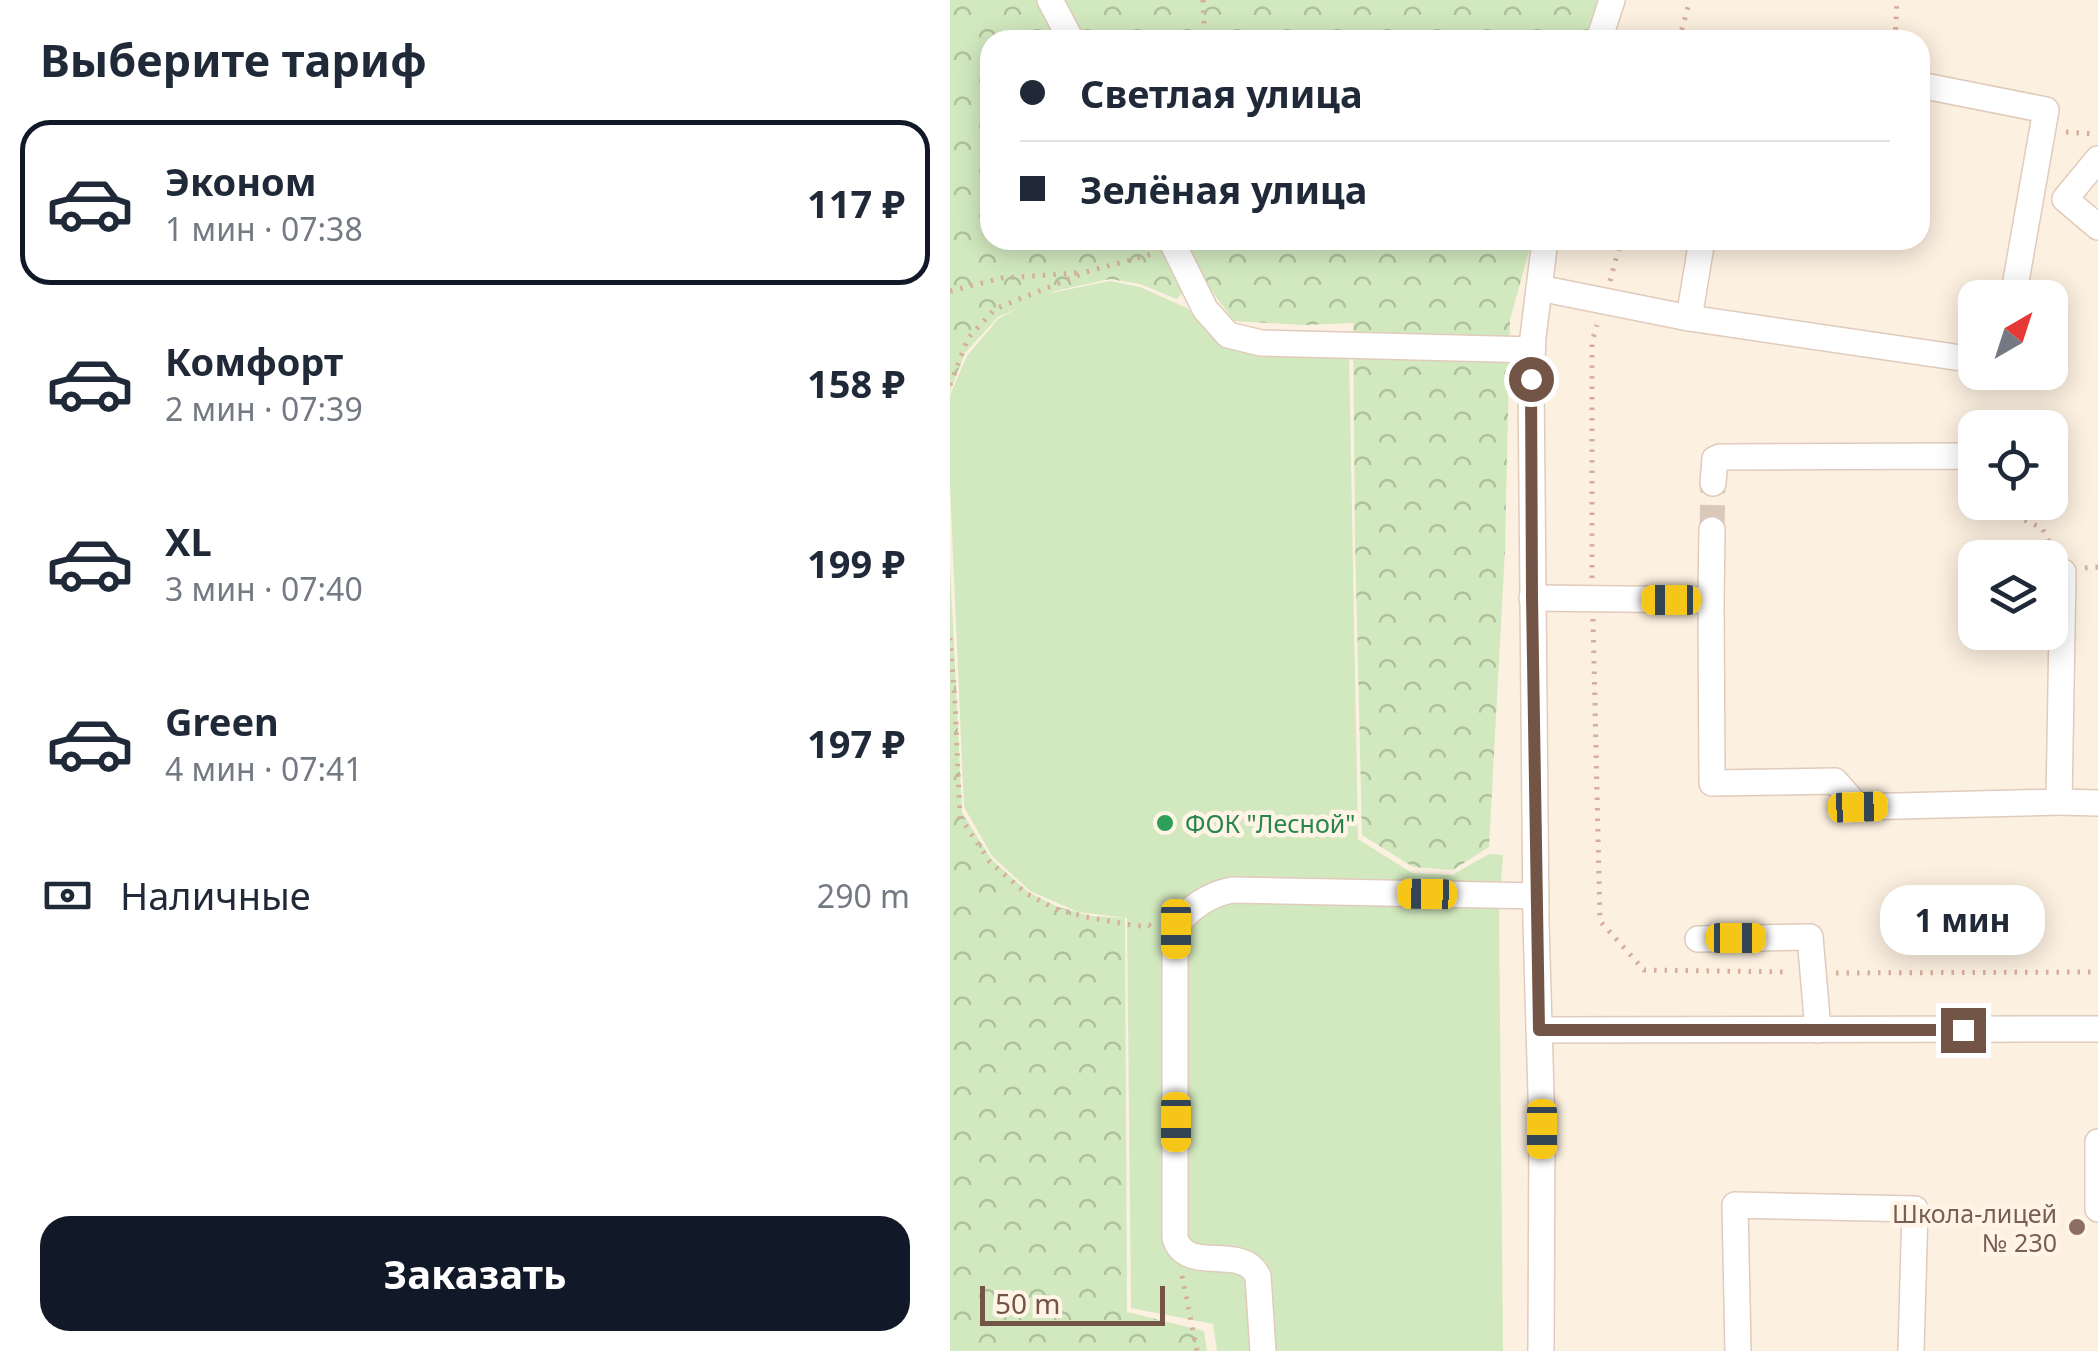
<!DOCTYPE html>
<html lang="ru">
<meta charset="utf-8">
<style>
:root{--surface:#fff;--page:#f6f6f7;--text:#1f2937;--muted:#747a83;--line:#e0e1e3;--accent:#111827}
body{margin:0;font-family:"Noto Sans",sans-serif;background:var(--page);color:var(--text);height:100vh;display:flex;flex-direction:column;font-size:38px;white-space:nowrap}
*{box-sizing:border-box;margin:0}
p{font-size:32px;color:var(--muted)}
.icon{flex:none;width:55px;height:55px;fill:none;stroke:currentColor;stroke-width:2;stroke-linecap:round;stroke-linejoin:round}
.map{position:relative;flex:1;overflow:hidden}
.details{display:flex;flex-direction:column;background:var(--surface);width:950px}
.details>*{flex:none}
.hud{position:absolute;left:30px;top:30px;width:950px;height:220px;border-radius:30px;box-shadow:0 5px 25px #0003;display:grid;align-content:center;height:220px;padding:0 40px;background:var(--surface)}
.needle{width:65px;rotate:39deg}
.controls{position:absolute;left:1008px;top:280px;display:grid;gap:20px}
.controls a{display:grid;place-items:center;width:110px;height:110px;border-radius:20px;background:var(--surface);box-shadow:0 5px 25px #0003;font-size:50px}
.scale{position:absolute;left:30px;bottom:25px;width:185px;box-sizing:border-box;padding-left:10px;border:5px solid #735547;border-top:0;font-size:28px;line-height:35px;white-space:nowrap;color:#735547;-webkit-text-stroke:8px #fff4e6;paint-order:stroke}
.end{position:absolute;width:45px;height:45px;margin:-22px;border:12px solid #735547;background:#fff;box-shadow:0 0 0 5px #fff}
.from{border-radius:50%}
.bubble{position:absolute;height:70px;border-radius:30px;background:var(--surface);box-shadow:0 5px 25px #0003;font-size:32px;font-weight:700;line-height:70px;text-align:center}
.car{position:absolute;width:30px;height:60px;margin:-30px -15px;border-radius:12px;box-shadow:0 0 8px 2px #0007;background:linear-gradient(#f5c518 24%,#345 0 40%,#f5c518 0 76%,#345 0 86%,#f5c518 0)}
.hud b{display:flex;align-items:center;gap:35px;height:95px;font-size:38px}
.hud b+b{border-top:2px solid var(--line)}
.hud i{width:25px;height:25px;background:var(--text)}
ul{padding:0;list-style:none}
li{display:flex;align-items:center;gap:30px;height:165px;margin:0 20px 15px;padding:0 20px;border:5px solid transparent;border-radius:30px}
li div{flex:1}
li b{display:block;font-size:38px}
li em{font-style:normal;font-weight:700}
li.selected{border-color:var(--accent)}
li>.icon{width:90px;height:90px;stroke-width:1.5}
h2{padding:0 40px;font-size:45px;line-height:120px}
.pay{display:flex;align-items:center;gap:25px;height:110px;padding:0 40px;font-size:38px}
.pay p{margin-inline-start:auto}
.primary-button{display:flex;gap:20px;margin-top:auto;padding:20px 40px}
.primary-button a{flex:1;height:115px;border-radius:30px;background:var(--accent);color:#fff;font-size:40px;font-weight:700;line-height:115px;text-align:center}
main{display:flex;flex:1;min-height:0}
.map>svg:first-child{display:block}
.forest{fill:url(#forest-crowns)}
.park{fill:#d2e9bf}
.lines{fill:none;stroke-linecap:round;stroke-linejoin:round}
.minor-tunnel{stroke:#dac9ba;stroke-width:25;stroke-dasharray:25 12;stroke-linecap:butt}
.minor-casing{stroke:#e0cbbc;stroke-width:28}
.path{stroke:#d6af9b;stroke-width:5;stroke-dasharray:2.5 8;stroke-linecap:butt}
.minor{stroke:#fff;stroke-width:25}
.route{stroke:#735547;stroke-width:12}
.leisure-dot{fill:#2e9e5b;stroke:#fff4e6;stroke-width:4}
.education-dot{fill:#8d6e63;stroke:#fff4e6;stroke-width:4}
.labels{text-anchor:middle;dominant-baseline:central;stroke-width:9;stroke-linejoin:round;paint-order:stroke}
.leisure-label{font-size:25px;fill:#27864d;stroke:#fff4e6;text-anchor:start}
.education-label{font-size:25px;fill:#785e54;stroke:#fff4e6;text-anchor:end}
</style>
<main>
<section class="details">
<h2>Выберите тариф</h2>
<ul>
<li class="selected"><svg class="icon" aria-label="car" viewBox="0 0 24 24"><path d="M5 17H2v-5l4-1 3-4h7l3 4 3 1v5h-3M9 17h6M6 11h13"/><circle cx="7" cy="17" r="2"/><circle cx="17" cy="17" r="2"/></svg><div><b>Эконом</b><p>1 мин · 07:38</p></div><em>117 ₽</em></li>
<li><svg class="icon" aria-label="car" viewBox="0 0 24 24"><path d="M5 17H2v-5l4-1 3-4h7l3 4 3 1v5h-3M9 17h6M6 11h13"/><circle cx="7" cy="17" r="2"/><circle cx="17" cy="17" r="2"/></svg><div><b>Комфорт</b><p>2 мин · 07:39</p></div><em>158 ₽</em></li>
<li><svg class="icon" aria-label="car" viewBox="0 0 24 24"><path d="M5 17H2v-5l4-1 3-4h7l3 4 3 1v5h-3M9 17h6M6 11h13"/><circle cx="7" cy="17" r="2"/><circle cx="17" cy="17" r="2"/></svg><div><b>XL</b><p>3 мин · 07:40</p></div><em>199 ₽</em></li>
<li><svg class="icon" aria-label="car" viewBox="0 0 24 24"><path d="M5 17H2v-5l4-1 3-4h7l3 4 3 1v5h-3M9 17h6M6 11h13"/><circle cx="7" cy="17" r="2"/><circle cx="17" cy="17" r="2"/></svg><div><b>Green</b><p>4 мин · 07:41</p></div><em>197 ₽</em></li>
</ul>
<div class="pay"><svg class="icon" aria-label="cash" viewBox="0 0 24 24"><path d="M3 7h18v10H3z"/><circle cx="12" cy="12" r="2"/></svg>Наличные<p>290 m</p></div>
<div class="primary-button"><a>Заказать</a></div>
</section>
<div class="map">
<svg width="1148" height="1351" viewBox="0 0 1148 1351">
<defs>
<pattern id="forest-crowns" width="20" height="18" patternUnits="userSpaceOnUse" patternTransform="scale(2.5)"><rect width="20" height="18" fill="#d2e9bf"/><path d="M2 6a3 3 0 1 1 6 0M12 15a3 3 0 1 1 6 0" fill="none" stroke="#afc09d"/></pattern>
</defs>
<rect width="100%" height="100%" fill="#fcf0e0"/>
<g class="forest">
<path d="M0,0h647l-11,40h-596v200h542l-22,80 -5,229 -16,298 -36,23 -40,-3 -51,-32 -7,-292 -2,-220 -49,2 -70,-4 -24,-32 -24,-2 -9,12 -37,-15 -30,-5 -55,12 -57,26 -33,36 -15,38z"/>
<path d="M0,565l12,248 30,47 36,32 30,15 33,9 34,2 2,394 77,19 3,20h-257z"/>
</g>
<path class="park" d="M160,281l30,6 47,21 45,41 117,1 9,489 54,34 40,2 37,-21 14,1 -4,56 4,440h-286l-4,-27 -82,-16 -4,-390 -49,-6 -48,-21 -38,-35 -28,-49 -14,-321v-91l17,-39 31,-37 43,-24z"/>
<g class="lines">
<path class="minor-tunnel" d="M762,530l1,-47"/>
<defs>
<g id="minor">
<path d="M100,0l21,40"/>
<path d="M649,40l13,-40"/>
<path d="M970,85l126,25 -33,188"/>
<path d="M1148,159l-33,40 33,28"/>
<path d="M221,240l34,69 23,26 33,8 271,7"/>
<path d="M589,288l150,30 286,42"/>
<path d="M739,318l13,-78"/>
<path d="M763,483l2,-24 5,-2 243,-1 12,2"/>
<path d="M1044,502v4"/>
<path d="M582,598l179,2 1,183 123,-2 23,26 201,-5 4,-230"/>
<path d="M761,600l1,-70"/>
<path d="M1109,802l39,1"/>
<path d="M748,939l112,-2 8,93"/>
<path d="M589,1030l559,-1"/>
<path d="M1148,1142v67"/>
<path d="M313,1351l-5,-75c-16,-33 -72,-1 -83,-38v-309c11,-20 35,-35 57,-39l304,6"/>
<path d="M591,1351l1,-222 -6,-206 -5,-544 2,-42 12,-97"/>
<path d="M788,1351l-3,-146 180,4 -4,142"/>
</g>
</defs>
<use href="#minor" class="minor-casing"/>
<g class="path">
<path d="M253,0l2,40"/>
<path d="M729,40l11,-40"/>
<path d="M945,40l2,-40"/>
<path d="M1116,132l29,2"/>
<path d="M660,281l11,-41"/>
<path d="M0,291l52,-13 76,-5"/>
<path d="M0,385l18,-47 27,-29 91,-37 66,-18"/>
<path d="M1065,516l27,12 11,22"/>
<path d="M1135,568l13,-1"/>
<path d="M642,578v-236l5,-17"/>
<path d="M643,619l7,302 44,49 146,2"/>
<path d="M0,638l5,65 5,114 30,45 37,32 29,15 30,8 51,9 12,-1 2,2"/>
<path d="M886,973l262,-1"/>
<path d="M232,1276l15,75"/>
</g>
<use href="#minor" class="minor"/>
</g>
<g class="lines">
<path class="route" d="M581,379l1,219 7,432h424"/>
</g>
<circle class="leisure-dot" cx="215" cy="823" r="10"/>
<circle class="education-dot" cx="1127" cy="1227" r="10"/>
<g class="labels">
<g class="leisure-label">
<text x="235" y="823">ФОК "Лесной"</text>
</g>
<g class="education-label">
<text x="1107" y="1213">Школа-лицей<tspan x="1107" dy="29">№ 230</tspan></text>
</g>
</g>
</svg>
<div class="controls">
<a><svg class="needle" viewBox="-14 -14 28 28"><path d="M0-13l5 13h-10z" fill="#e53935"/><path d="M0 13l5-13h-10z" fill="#747a83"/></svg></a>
<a><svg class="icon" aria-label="locate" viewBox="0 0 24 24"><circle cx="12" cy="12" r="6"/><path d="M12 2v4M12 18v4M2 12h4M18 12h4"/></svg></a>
<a><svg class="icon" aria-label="layers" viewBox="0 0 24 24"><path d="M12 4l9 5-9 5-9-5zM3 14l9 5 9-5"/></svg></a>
</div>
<div class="scale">50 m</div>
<i class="end from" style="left:581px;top:379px"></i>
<i class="end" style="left:1013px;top:1030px"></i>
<div class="bubble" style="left:930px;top:885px;width:165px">1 мин</div>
<i class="car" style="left:721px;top:600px;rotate:270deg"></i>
<i class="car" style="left:908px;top:807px;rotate:88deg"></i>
<i class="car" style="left:477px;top:894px;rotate:271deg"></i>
<i class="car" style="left:226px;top:929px;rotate:180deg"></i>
<i class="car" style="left:786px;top:938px;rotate:90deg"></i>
<i class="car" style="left:226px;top:1122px;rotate:180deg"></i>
<i class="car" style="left:592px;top:1129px;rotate:180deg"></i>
<div class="hud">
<b><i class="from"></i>Светлая улица</b>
<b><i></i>Зелёная улица</b>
</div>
</div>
</main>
